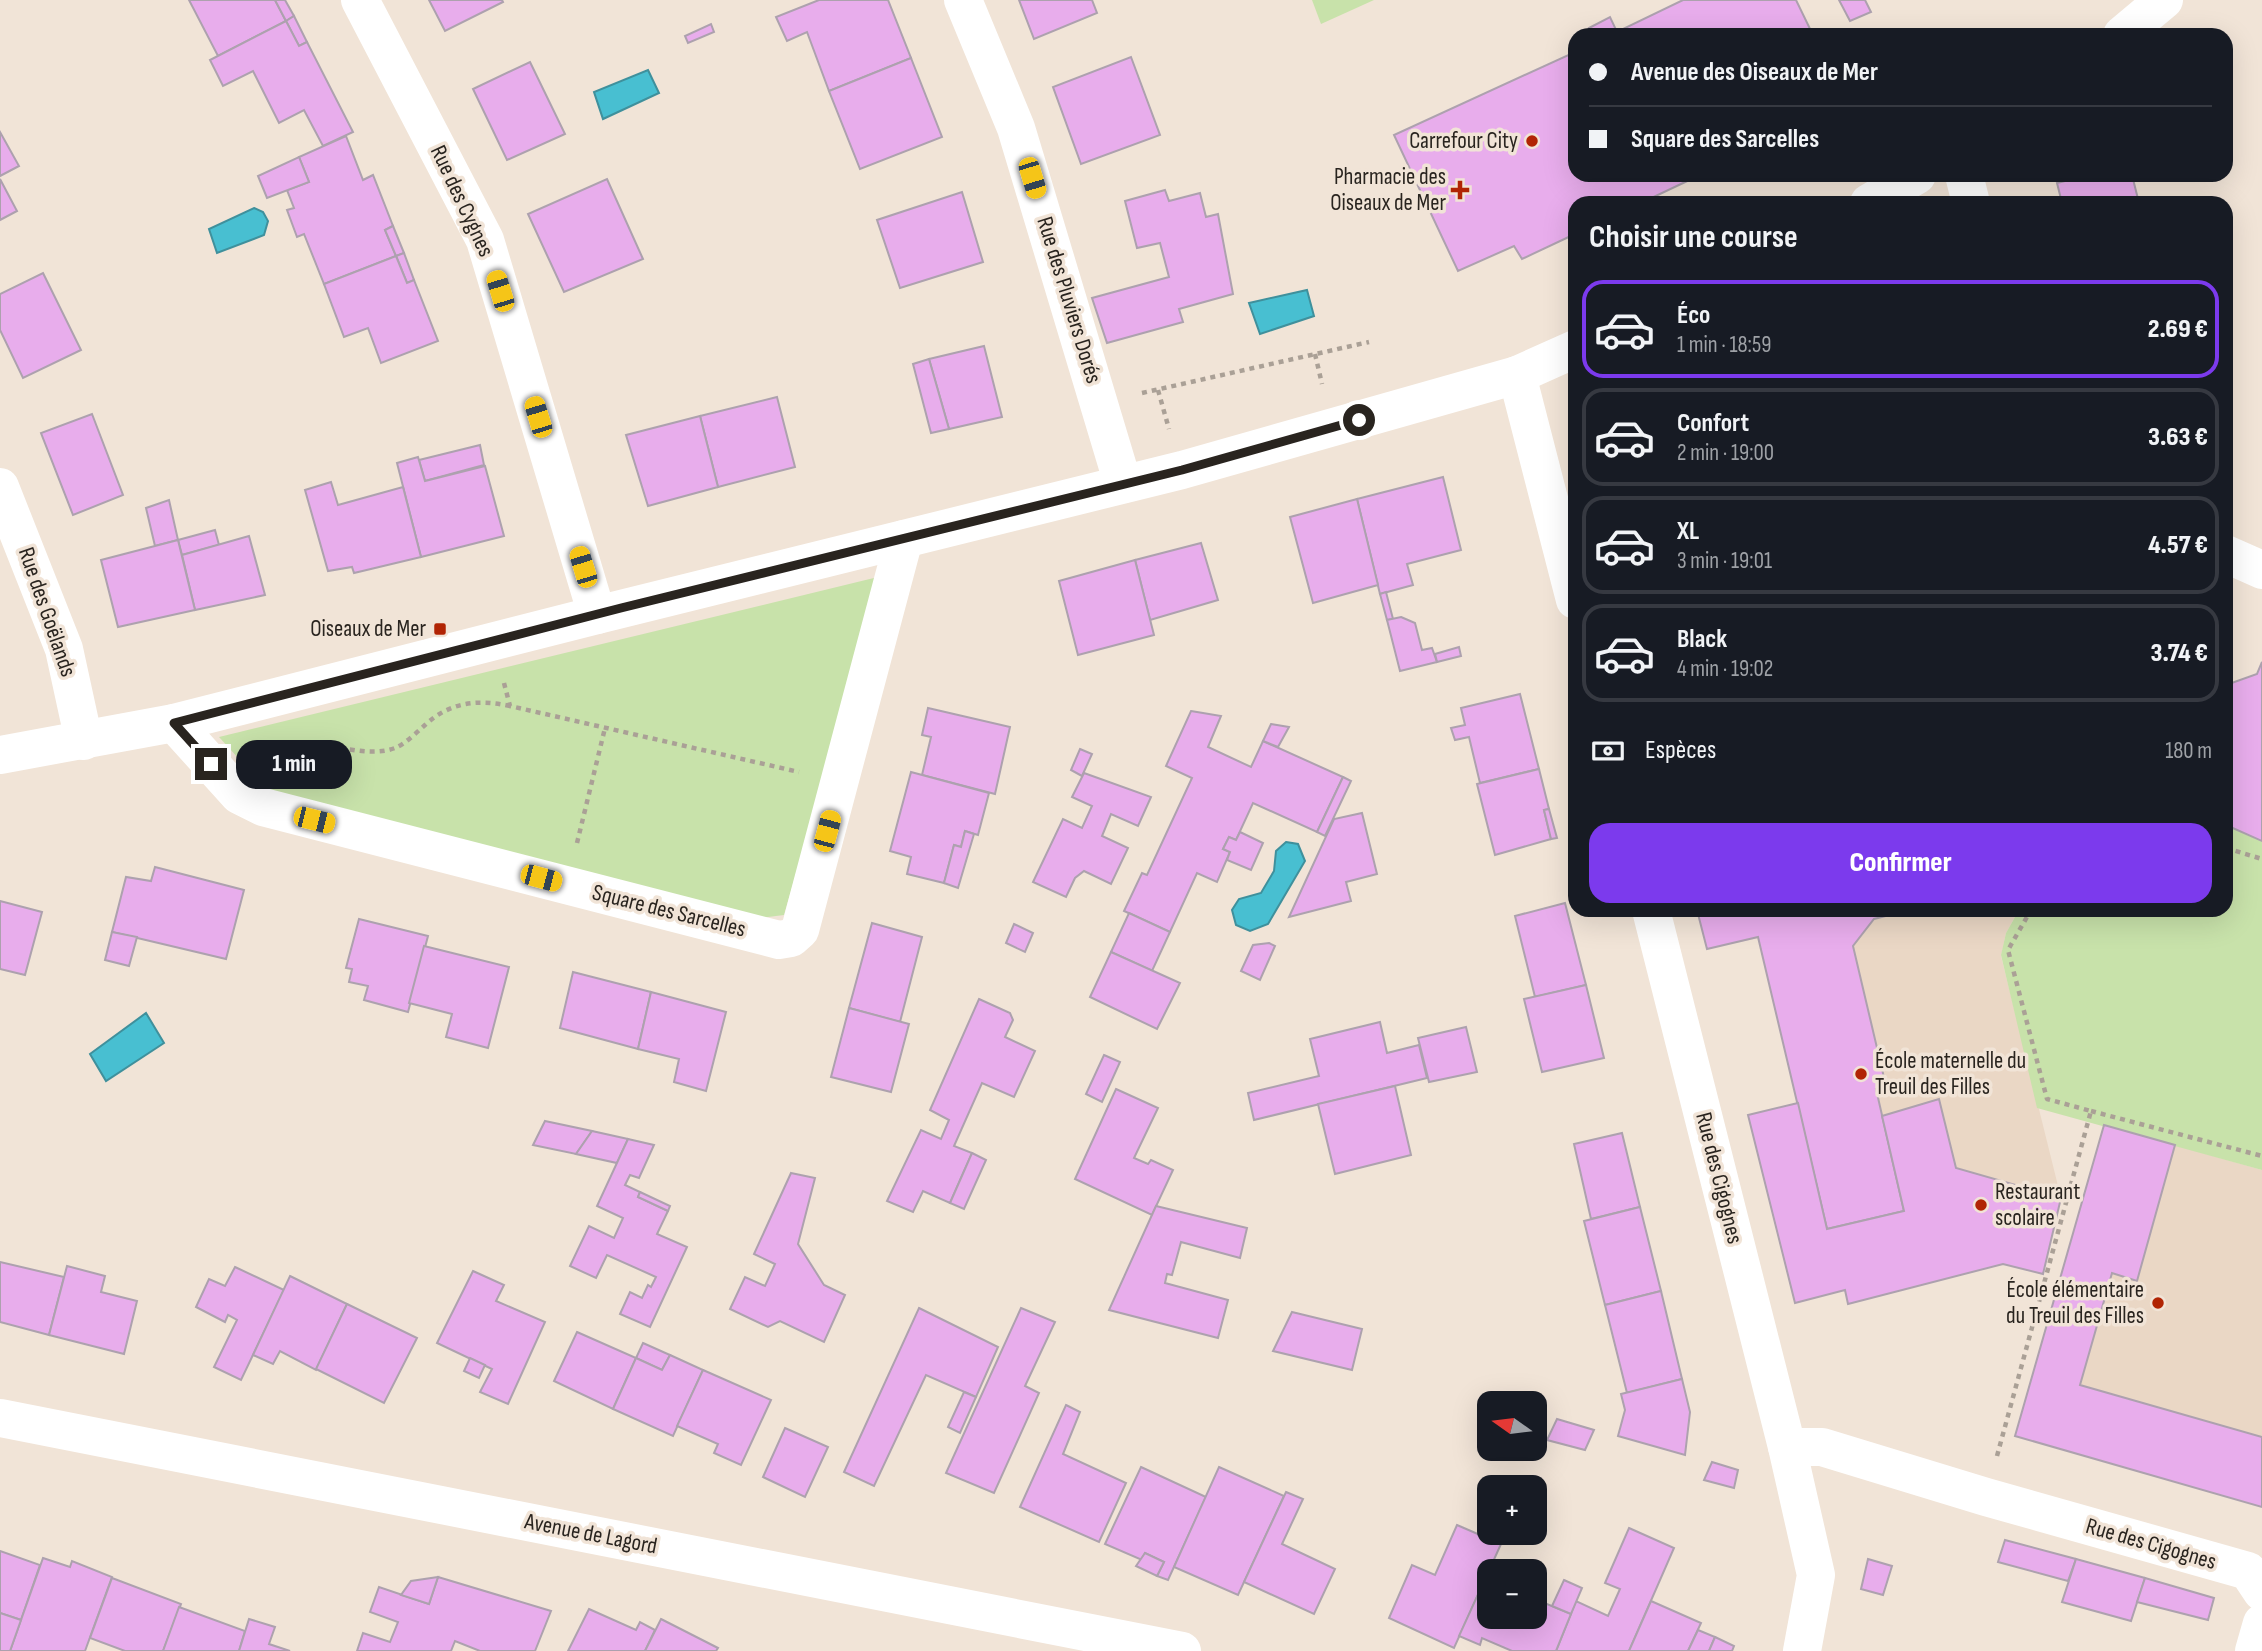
<!DOCTYPE html>
<html lang="fr">
<meta charset="utf-8">
<style>
:root{--surface:#171b24;--page:#20242c;--text:#f1f3f6;--muted:#9ea1a6;--line:#363941;--accent:#7c3aed}
body{margin:0;font-family:"Sofia Sans Condensed",sans-serif;background:var(--page);color:var(--text);height:100vh;display:flex;flex-direction:column;font-size:26px;white-space:nowrap}
*{box-sizing:border-box;margin:0}
p{font-size:23px;color:var(--muted)}
.icon{flex:none;width:38px;height:38px;fill:none;stroke:currentColor;stroke-width:2;stroke-linecap:round;stroke-linejoin:round}
.map{position:relative;flex:1;overflow:hidden}
.details{position:absolute;left:1568px;top:196px;width:665px;height:721px;display:flex;flex-direction:column;background:var(--surface);border-radius:21px;box-shadow:0 7px 28px #0002}
.details>*{flex:none}
.hud{position:absolute;left:1568px;top:28px;width:665px;height:154px;border-radius:21px;box-shadow:0 7px 28px #0002;display:grid;align-content:center;height:154px;padding:0 21px;background:var(--surface)}
.needle{width:46px;rotate:284deg}
.buttons{position:absolute;left:1477px;top:1391px;display:grid;gap:14px}
.buttons a{display:grid;place-items:center;width:70px;height:70px;border-radius:14px;background:var(--surface);box-shadow:0 7px 28px #0002;font-size:35px}
.end{position:absolute;width:32px;height:32px;margin:-16px;border:9px solid #29241f;background:#fff;box-shadow:0 0 0 4px #fff}
.from{border-radius:50%}
.bubble{position:absolute;height:49px;border-radius:21px;background:var(--surface);box-shadow:0 7px 28px #0002;font-size:23px;font-weight:800;line-height:49px;text-align:center}
.car{position:absolute;width:21px;height:42px;margin:-21px -10px;border-radius:9px;box-shadow:0 0 5px 2px #0007;background:linear-gradient(#f5c518 24%,#345 0 40%,#f5c518 0 76%,#345 0 86%,#f5c518 0)}
.hud b{display:flex;align-items:center;gap:24px;height:66px;font-size:26px}
.hud b+b{border-top:2px solid var(--line)}
.hud i{width:18px;height:18px;background:var(--text)}
ul{padding:0;list-style:none}
li{display:flex;align-items:center;gap:21px;height:98px;margin:0 14px 10px;padding:0 7px;border:4px solid var(--line);border-radius:21px}
li div{flex:1}
li b{display:block;font-size:26px}
li em{font-style:normal;font-weight:800}
li.active{border-color:var(--accent)}
li>.icon{width:63px;height:63px;stroke-width:1.5}
h2{padding:0 21px;font-size:32px;line-height:84px}
.pay{display:flex;align-items:center;gap:18px;height:77px;padding:0 21px;font-size:26px}
.pay p{margin-inline-start:auto}
.primary-button{display:flex;gap:14px;margin-top:auto;padding:14px 21px}
.primary-button a{flex:1;height:80px;border-radius:21px;background:var(--accent);color:#fff;font-size:28px;font-weight:800;line-height:80px;text-align:center}
.map>svg:first-child{display:block}
.built{fill:#ead7c5}
.green{fill:#c8e2aa}
.water{fill:#48bfd1;stroke:#3f909c;stroke-width:2}
.building{fill:#e8adec;stroke:#ada1ae;stroke-width:2}
.lines{fill:none;stroke-linecap:round;stroke-linejoin:round}
.path{stroke:#aaa096;stroke-width:4.5;stroke-dasharray:5 5;stroke-linecap:butt}
.minor{stroke:#fff;stroke-width:38}
.route{stroke:#29241f;stroke-width:9}
.poi-dot{fill:#b12404;stroke:#f1e4d7;stroke-width:2.5}
.labels{text-anchor:middle;dominant-baseline:central;stroke-width:7;stroke-linejoin:round;paint-order:stroke}
.poi-label{font-size:23px;fill:#29241f;stroke:#f1e4d7;text-anchor:end}
.street-label{font-size:23px;fill:#29241f;stroke:#f1e4d7}
</style>
<div class="map">
<svg width="2262" height="1651" viewBox="0 0 2262 1651">
<rect width="100%" height="100%" fill="#f1e4d7"/>
<g class="built">
<path d="M1697,910h322l-13,23 -5,23 60,242 -18,76 -40,-10 -155,40 -3,-14 -50,13 -47,-188 50,-12 -40,-165 -51,11z"/>
<path d="M2104,1125l158,45v337l-247,-71z"/>
</g>
<g class="green">
<path d="M1312,0h62l-53,24z"/>
<path d="M882,576l-98,339 -24,3 -491,-126 -50,-55z"/>
<path d="M2226,825l36,16v329l-225,-62 -36,-153 5,-22 13,-23h207z"/>
</g>
<g class="water">
<path d="M648,70l11,23 -56,26 -9,-27z"/>
<path d="M254,208l9,4 5,9 -4,14 -47,18 -8,-24z"/>
<path d="M1307,290l7,26 -54,18 -11,-31z"/>
<path d="M1286,842l12,2 7,17 -37,63 -18,7 -14,-6 -4,-15 7,-11 22,-6 13,-22 2,-20z"/>
<path d="M146,1013l18,30 -58,38 -16,-27z"/>
</g>
<g class="building">
<path d="M189,0h86l11,21 -68,35z"/>
<path d="M275,0h10l9,16 -8,5z"/>
<path d="M429,0h73l1,2 -58,29z"/>
<path d="M819,0h69l23,58 -82,33 -22,-59 -20,9 -11,-24z"/>
<path d="M1019,0h73l5,13 -63,26z"/>
<path d="M1683,0h113l17,35h-220l-4,-7 21,-11 7,15z"/>
<path d="M1839,0h26l6,12 -21,9z"/>
<path d="M294,16l13,26 -8,4 -13,-25z"/>
<path d="M286,21l13,25 8,-4 46,90 -30,14 -19,-36 -25,13 -26,-52 -30,15 -13,-26z"/>
<path d="M711,24l3,8 -26,11 -3,-7z"/>
<path d="M1575,52v123h125l-59,28h-66v31l-53,25 -8,-13 -56,25 -64,-136z"/>
<path d="M1131,57l29,78 -79,29 -28,-77z"/>
<path d="M911,58l31,79 -82,32 -31,-78z"/>
<path d="M530,62l35,72 -58,26 -34,-71z"/>
<path d="M0,132l19,34 -19,10z"/>
<path d="M346,136l17,44 10,-5 20,51 -8,4 11,26 -72,28 -20,-50 -7,3 -10,-27 7,-2 -7,-18 22,-8 -10,-25z"/>
<path d="M299,157l10,25 -42,16 -9,-22z"/>
<path d="M2089,175h43l7,28h-77l-5,-20z"/>
<path d="M0,179l17,32 -17,9z"/>
<path d="M607,179l36,80 -79,33 -36,-78z"/>
<path d="M1165,190l4,11 31,-8 6,24 12,-3 15,80 -54,15 4,13 -76,21 -15,-45 77,-21 -9,-34 -23,5 -12,-47z"/>
<path d="M962,192l21,70 -83,26 -23,-68z"/>
<path d="M393,226l11,27 -8,3 -11,-26z"/>
<path d="M404,253l10,27 -7,3 -11,-27z"/>
<path d="M396,256l11,27 7,-3 24,61 -57,22 -13,-35 -24,9 -20,-53z"/>
<path d="M43,273l38,77 -58,28 -23,-48v-36z"/>
<path d="M984,346l18,71 -53,12 -20,-70z"/>
<path d="M929,359l20,70 -18,4 -18,-69z"/>
<path d="M777,397l18,70 -77,20 -18,-71z"/>
<path d="M92,414l31,81 -50,20 -32,-82z"/>
<path d="M700,416l18,71 -70,19 -22,-71z"/>
<path d="M480,445l4,20 -59,16 -6,-21z"/>
<path d="M418,457l7,24 60,-15 19,70 -83,21 -24,-94z"/>
<path d="M1443,477l18,73 -54,14 6,21 -33,9 -23,-95z"/>
<path d="M331,482l7,23 65,-18 18,70 -67,16 -2,-6 -24,4 -23,-81z"/>
<path d="M1357,499l21,86 -65,18 -23,-86z"/>
<path d="M169,500l9,40 -23,6 -9,-38z"/>
<path d="M215,530l4,15 -37,10 -4,-15z"/>
<path d="M249,536l16,59 -70,15 -13,-55z"/>
<path d="M178,540l17,70 -77,17 -17,-67z"/>
<path d="M1201,543l17,57 -68,20 -15,-60z"/>
<path d="M1135,560l19,75 -76,20 -19,-74z"/>
<path d="M1386,592l7,27 -6,1 -7,-26z"/>
<path d="M1401,617l14,6 7,27 10,-2 5,14 -37,9 -13,-51z"/>
<path d="M1459,647l2,9 -24,6 -2,-8z"/>
<path d="M2262,662v179l-36,-16v-140l31,-11z"/>
<path d="M1520,694l19,75 -59,14 -11,-46 -14,3 -4,-12 14,-3 -4,-17z"/>
<path d="M928,708l82,19 -15,67 -73,-19 9,-38 -9,-2z"/>
<path d="M1191,711l30,5 -13,31 43,20 12,-26 80,36 -26,55 -64,-29 -17,37 -7,-3 -6,12 7,3 -13,30 -20,-9 -27,59 -46,-21 18,-38 5,2 45,-97 -26,-12z"/>
<path d="M1271,724l18,3 -11,20 -15,-6z"/>
<path d="M1080,749l12,5 -10,22 -11,-6z"/>
<path d="M1539,769l10,40 -5,1 7,29 -56,16 -18,-71z"/>
<path d="M911,772l78,21 -11,42 -13,-4 -4,16 -7,-2 -10,38 -37,-9 4,-17 -21,-6z"/>
<path d="M1084,773l67,24 -13,29 -27,-12 -9,22 26,12 -17,36 -27,-13 -9,7 -9,19 -33,-15 30,-63 19,9 10,-22 -20,-9z"/>
<path d="M1343,777l8,4 -26,55 -8,-4z"/>
<path d="M1549,809l8,29 -6,1 -7,-29z"/>
<path d="M1362,813l15,61 -31,8 5,19 -62,16 45,-98z"/>
<path d="M965,831l9,3 -16,54 -14,-5 10,-38 7,2z"/>
<path d="M1240,832l23,11 -12,27 -24,-10 3,-8 -7,-3 6,-12 7,3z"/>
<path d="M155,867l89,23 -18,69 -114,-27 14,-55 25,4z"/>
<path d="M0,901l42,11 -17,63 -25,-6z"/>
<path d="M1565,903l21,82 -51,12 -20,-81z"/>
<path d="M1909,910l-35,9 -21,27 33,140 -10,3 28,122 -77,18 -69,-292 -51,12 -10,-39z"/>
<path d="M1129,913l41,19 -18,39 -41,-19z"/>
<path d="M359,919l69,17 -20,76 -44,-12 4,-14 -19,-4 3,-13 -6,-1z"/>
<path d="M872,923l50,14 -22,85 -51,-14z"/>
<path d="M1014,924l19,9 -8,19 -19,-9z"/>
<path d="M112,932l25,5 -8,29 -24,-6z"/>
<path d="M1269,943l6,3 -15,34 -19,-9 12,-26z"/>
<path d="M424,946l85,21 -21,81 -42,-11 6,-23 -43,-11z"/>
<path d="M1111,952l69,31 -23,46 -67,-32z"/>
<path d="M573,972l78,20 -13,57 -78,-21z"/>
<path d="M1586,985l18,73 -62,14 -18,-73z"/>
<path d="M651,992l75,20 -20,79 -32,-9 5,-23 -41,-10z"/>
<path d="M979,999l31,14 3,7 -8,17 30,14 -21,46 -32,-14 -28,63 18,7 -22,50 -27,-12 -10,21 -26,-11 34,-71 20,9 8,-19 -19,-10z"/>
<path d="M849,1008l60,16 -18,68 -60,-15z"/>
<path d="M1380,1022l7,31 32,-8 8,33 -173,42 -6,-27 71,-17 -9,-37z"/>
<path d="M1466,1027l11,45 -48,10 -11,-44z"/>
<path d="M1104,1055l16,7 -18,40 -16,-8z"/>
<path d="M1395,1086l16,69 -76,19 -17,-70z"/>
<path d="M1116,1089l42,19 -24,50 14,6 3,-4 22,10 -21,45 -77,-36z"/>
<path d="M1939,1099l17,69 105,30 -18,76 -40,-10 -155,40 -3,-14 -50,13 -47,-188 50,-12 29,126 77,-18 -22,-95z"/>
<path d="M545,1121l47,10 -16,23 -43,-9z"/>
<path d="M2104,1125l71,20 -38,136 -25,-8 -32,112 182,52v70l-247,-71z"/>
<path d="M592,1131l36,8 -11,24 -41,-9z"/>
<path d="M1622,1133l18,74 -49,12 -17,-75z"/>
<path d="M628,1139l26,6 -15,33 -9,-3 -5,10 15,7 -2,5 30,14 -11,23 30,13 -37,80 -30,-13 10,-22 12,6 6,-13 3,2 5,-10 -49,-22 -11,23 -26,-12 19,-40 25,12 9,-20 -26,-12z"/>
<path d="M972,1153l14,7 -22,49 -14,-6z"/>
<path d="M791,1173l24,5 -17,66 26,41 21,10 -21,47 -44,-21 -12,6 -38,-18 15,-32 20,9 10,-22 -21,-10z"/>
<path d="M640,1192l30,14 -2,5 -30,-14z"/>
<path d="M1156,1206l91,22 -7,30 -59,-16 -9,33 -5,-1 -2,9 63,17 -10,38 -109,-28z"/>
<path d="M1640,1207l21,84 -56,14 -21,-84z"/>
<path d="M0,1262l64,15 -15,58 -49,-13z"/>
<path d="M67,1266l38,10 -4,16 36,9 -13,53 -75,-19z"/>
<path d="M235,1267l49,23 -43,90 -27,-13 23,-47 -9,-5 -3,7 -29,-15 13,-28 16,7z"/>
<path d="M473,1271l31,14 -8,16 49,21 -37,82 -28,-12 12,-23 -55,-26z"/>
<path d="M290,1276l57,28 -31,66 -36,-19 -7,13 -20,-9z"/>
<path d="M1661,1291l21,88 -55,14 -22,-88z"/>
<path d="M347,1304l70,34 -33,65 -68,-34z"/>
<path d="M919,1308l79,39 -22,50 -50,-22 -52,111 -30,-14z"/>
<path d="M1021,1308l34,14 -30,64 14,7 -45,100 -48,-20z"/>
<path d="M1292,1312l70,17 -10,41 -79,-19z"/>
<path d="M577,1332l59,26 -23,51 -59,-28z"/>
<path d="M643,1343l27,12 -8,15 -26,-12z"/>
<path d="M670,1355l33,15 -30,66 -60,-27 23,-51 26,12z"/>
<path d="M470,1358l15,7 -6,13 -15,-7z"/>
<path d="M703,1370l68,30 -30,65 -27,-12 4,-9 -41,-18z"/>
<path d="M1682,1379l8,33 -5,43 -67,-19 7,-26 -4,-16z"/>
<path d="M964,1392l12,5 -16,36 -12,-6z"/>
<path d="M1066,1405l14,7 -17,42 63,29 -27,59 -79,-35z"/>
<path d="M1557,1419l37,11 -9,20 -38,-10z"/>
<path d="M785,1428l43,19 -23,50 -42,-20z"/>
<path d="M1712,1462l26,8 -4,18 -30,-8z"/>
<path d="M1141,1467l65,30 -38,83 -11,-4 7,-14 -19,-9 -3,7 -37,-16z"/>
<path d="M1219,1467l65,29 -46,99 -64,-28z"/>
<path d="M1286,1492l17,7 -21,45 53,25 -21,45 -70,-32z"/>
<path d="M1457,1525l44,19 -47,104 -65,-30 23,-53 23,10z"/>
<path d="M1629,1528l45,20 -45,103h-73l20,-50 32,15 12,-27 -15,-6z"/>
<path d="M2005,1540l71,19 -8,22 -70,-19z"/>
<path d="M0,1551l40,14 -19,55 -21,-7z"/>
<path d="M1145,1553l19,9 -7,14 -21,-10z"/>
<path d="M43,1558l27,9 2,-6 40,16 -27,74h-75z"/>
<path d="M1868,1559l24,7 -9,29 -22,-6z"/>
<path d="M2076,1559l69,19 -14,43 -69,-19z"/>
<path d="M438,1577l113,34 -16,40h-55l-25,-10 -4,10h-94l6,-18 27,9 8,-20 -28,-10 9,-25 50,17z"/>
<path d="M438,1577l-9,27 -28,-9 10,-14z"/>
<path d="M112,1578l69,26 -18,47h-38l-35,-13z"/>
<path d="M2145,1578l69,20 -6,22 -71,-18z"/>
<path d="M1485,1579l4,2v36h46v-18l36,15 -15,37h-44l-30,-13 -2,7 -21,-9z"/>
<path d="M1564,1580l18,8 -11,26 -19,-8z"/>
<path d="M1651,1601l50,22 -13,28h-59z"/>
<path d="M179,1607l66,24 -6,20h-76z"/>
<path d="M589,1609l47,21 4,-8 15,8 -10,21h-77z"/>
<path d="M0,1613l21,7 -11,31h-10z"/>
<path d="M249,1619l26,8 -6,17 21,7h-51z"/>
<path d="M661,1619l57,29 -2,3h-71z"/>
<path d="M1698,1630l17,7 -6,14h-21z"/>
<path d="M1715,1637l19,9 -2,5h-23z"/>
</g>
<g class="lines">
<g class="path">
<path d="M1315,354l7,30"/>
<path d="M1158,390l11,39"/>
<path d="M1142,393l227,-51"/>
<path d="M504,683l6,23 289,66"/>
<path d="M261,754c16,-3 32,-9 48,-9 27,-1 59,13 86,3 10,-4 21,-15 30,-23 25,-23 52,-26 85,-19"/>
<path d="M577,843l28,-115"/>
<path d="M2226,848l36,11"/>
<path d="M2091,1111l171,45"/>
<path d="M1997,1456l94,-345 -44,-12 -39,-149 23,-40"/>
</g>
<g class="minor">
<path d="M360,0l125,240 112,375"/>
<path d="M963,0l53,128 107,356"/>
<path d="M2122,35l42,-35"/>
<path d="M1964,175l7,28"/>
<path d="M1869,203l48,-28"/>
<path d="M1517,375l58,225"/>
<path d="M0,487l64,162 20,92"/>
<path d="M2226,554l36,16"/>
<path d="M174,723l65,72 24,12 516,133 12,-2 9,-8 104,-391"/>
<path d="M0,755l174,-32 423,-108 585,-145 335,-95 58,-26"/>
<path d="M1651,910l136,537 29,128 -14,76"/>
<path d="M0,1418l1182,233"/>
<path d="M1787,1447h35l164,50 262,74 14,21"/>
<path d="M2254,1651l8,-28"/>
</g>
</g>
<g class="lines">
<path class="route" d="M211,764l-37,-41 447,-115 561,-138 177,-50"/>
</g>
<g class="poi-dot">
<circle cx="1532" cy="141" r="7"/>
<path d="M1456.5 179.5h7v7h7v7h-7v7h-7v-7h-7v-7h7z"/>
<rect x="433" y="622" width="14" height="14" rx="3.5"/>
<circle cx="1861" cy="1074" r="7"/>
<circle cx="1981" cy="1205" r="7"/>
<circle cx="2158" cy="1303" r="7"/>
</g>
<g class="labels">
<g class="poi-label">
<text x="1518" y="141">Carrefour City</text>
<text x="1446" y="177">Pharmacie des<tspan x="1446" dy="26">Oiseaux de Mer</tspan></text>
<text x="426" y="629">Oiseaux de Mer</text>
<text x="1875" y="1061" text-anchor="start">École maternelle du<tspan x="1875" dy="26">Treuil des Filles</tspan></text>
<text x="1995" y="1192" text-anchor="start">Restaurant<tspan x="1995" dy="26">scolaire</tspan></text>
<text x="2144" y="1290">École élémentaire<tspan x="2144" dy="26">du Treuil des Filles</tspan></text>
</g>
<g class="street-label">
<text transform="translate(462 201) rotate(65)">Rue des Cygnes</text>
<text transform="translate(1069 300) rotate(73)">Rue des Pluviers Dorés</text>
<text transform="translate(47 612) rotate(71)">Rue des Goëlands</text>
<text transform="translate(669 911) rotate(14)">Square des Sarcelles</text>
<text transform="translate(1719 1178) rotate(76)">Rue des Cigognes</text>
<text transform="translate(591 1534) rotate(11)">Avenue de Lagord</text>
<text transform="translate(2151 1544) rotate(16)">Rue des Cigognes</text>
</g>
</g>
</svg>
<div class="buttons">
<a><svg class="needle" viewBox="-14 -14 28 28"><path d="M0-13l5 13h-10z" fill="#e53935"/><path d="M0 13l5-13h-10z" fill="#9ea1a6"/></svg></a>
<a>+</a>
<a>−</a>
</div>
<i class="end from" style="left:1359px;top:420px"></i>
<i class="end" style="left:211px;top:764px"></i>
<div class="bubble" style="left:236px;top:740px;width:116px">1 min</div>
<i class="car" style="left:1032px;top:178px;rotate:163deg"></i>
<i class="car" style="left:500px;top:291px;rotate:343deg"></i>
<i class="car" style="left:538px;top:417px;rotate:343deg"></i>
<i class="car" style="left:583px;top:567px;rotate:343deg"></i>
<i class="car" style="left:314px;top:820px;rotate:104deg"></i>
<i class="car" style="left:827px;top:831px;rotate:15deg"></i>
<i class="car" style="left:541px;top:878px;rotate:105deg"></i>
<div class="hud">
<b><i class="from"></i>Avenue des Oiseaux de Mer</b>
<b><i></i>Square des Sarcelles</b>
</div>
<section class="details">
<h2>Choisir une course</h2>
<ul>
<li class="active"><svg class="icon" aria-label="car" viewBox="0 0 24 24"><path d="M5 17H2v-5l4-1 3-4h7l3 4 3 1v5h-3M9 17h6M6 11h13"/><circle cx="7" cy="17" r="2"/><circle cx="17" cy="17" r="2"/></svg><div><b>Éco</b><p>1 min · 18:59</p></div><em>2.69 €</em></li>
<li><svg class="icon" aria-label="car" viewBox="0 0 24 24"><path d="M5 17H2v-5l4-1 3-4h7l3 4 3 1v5h-3M9 17h6M6 11h13"/><circle cx="7" cy="17" r="2"/><circle cx="17" cy="17" r="2"/></svg><div><b>Confort</b><p>2 min · 19:00</p></div><em>3.63 €</em></li>
<li><svg class="icon" aria-label="car" viewBox="0 0 24 24"><path d="M5 17H2v-5l4-1 3-4h7l3 4 3 1v5h-3M9 17h6M6 11h13"/><circle cx="7" cy="17" r="2"/><circle cx="17" cy="17" r="2"/></svg><div><b>XL</b><p>3 min · 19:01</p></div><em>4.57 €</em></li>
<li><svg class="icon" aria-label="car" viewBox="0 0 24 24"><path d="M5 17H2v-5l4-1 3-4h7l3 4 3 1v5h-3M9 17h6M6 11h13"/><circle cx="7" cy="17" r="2"/><circle cx="17" cy="17" r="2"/></svg><div><b>Black</b><p>4 min · 19:02</p></div><em>3.74 €</em></li>
</ul>
<div class="pay"><svg class="icon" aria-label="cash" viewBox="0 0 24 24"><path d="M3 7h18v10H3z"/><circle cx="12" cy="12" r="2"/></svg>Espèces<p>180 m</p></div>
<div class="primary-button"><a>Confirmer</a></div>
</section>
</div>
